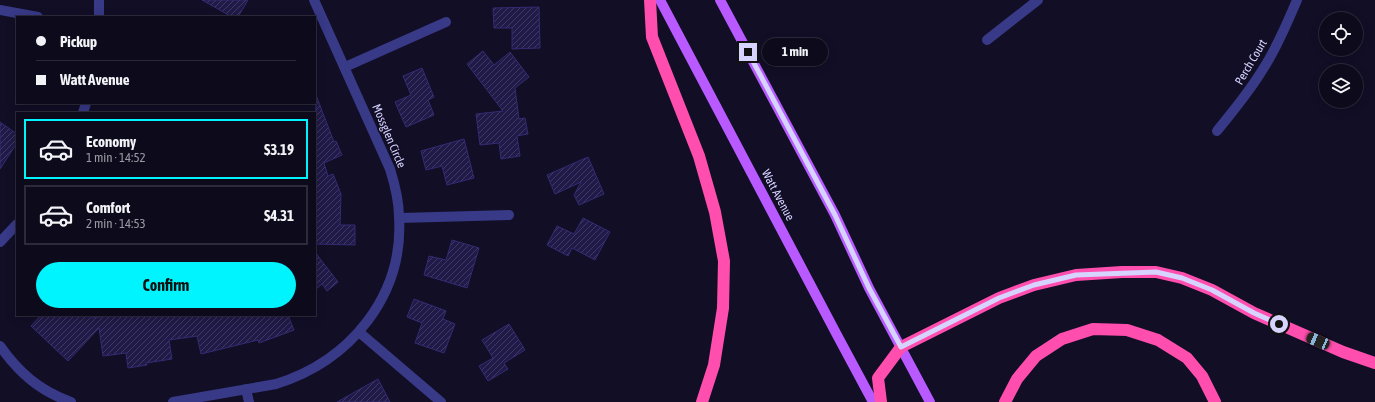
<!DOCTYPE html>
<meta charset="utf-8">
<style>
:root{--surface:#0d0a1c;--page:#1b1829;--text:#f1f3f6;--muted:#9a9aa3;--line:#2d2b3b;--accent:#00f4fe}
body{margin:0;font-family:"Asap Condensed",sans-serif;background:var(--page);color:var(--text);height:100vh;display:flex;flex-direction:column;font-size:15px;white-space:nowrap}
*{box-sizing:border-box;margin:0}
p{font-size:13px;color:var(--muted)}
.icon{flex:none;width:22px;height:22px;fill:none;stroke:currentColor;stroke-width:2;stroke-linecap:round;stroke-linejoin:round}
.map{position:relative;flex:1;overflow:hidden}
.sheet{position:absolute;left:16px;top:112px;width:300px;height:204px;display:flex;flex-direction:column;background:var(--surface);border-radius:0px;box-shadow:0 2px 10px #0003,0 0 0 1px var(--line)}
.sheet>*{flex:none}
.top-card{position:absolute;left:16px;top:16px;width:300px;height:88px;border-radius:0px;box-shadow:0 2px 10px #0003,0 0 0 1px var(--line);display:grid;align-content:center;height:88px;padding:0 20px;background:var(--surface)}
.tools{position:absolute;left:1319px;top:12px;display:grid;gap:8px}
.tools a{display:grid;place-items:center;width:44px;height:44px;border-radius:50%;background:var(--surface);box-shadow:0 2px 10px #0003,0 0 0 1px var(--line);font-size:20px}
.end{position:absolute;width:18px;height:18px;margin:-9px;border:5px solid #d6d3ff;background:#111;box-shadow:0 0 0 2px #111}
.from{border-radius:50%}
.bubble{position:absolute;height:28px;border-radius:14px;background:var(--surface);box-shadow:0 2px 10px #0003,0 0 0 1px var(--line);font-size:13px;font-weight:700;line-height:28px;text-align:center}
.car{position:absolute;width:12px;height:24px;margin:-12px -6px;border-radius:5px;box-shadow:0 0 3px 1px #0007;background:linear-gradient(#222 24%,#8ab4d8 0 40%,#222 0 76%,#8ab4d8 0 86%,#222 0)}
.top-card b{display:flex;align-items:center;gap:14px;height:38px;font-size:15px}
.top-card b+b{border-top:1px solid var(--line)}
.top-card i{width:10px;height:10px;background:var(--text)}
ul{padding:7px 0 0;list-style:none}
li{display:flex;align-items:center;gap:12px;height:60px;margin:0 8px 6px;padding:0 12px;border:2px solid var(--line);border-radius:0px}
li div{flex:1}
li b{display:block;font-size:15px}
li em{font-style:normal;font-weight:700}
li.selected{border-color:var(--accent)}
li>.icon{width:36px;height:36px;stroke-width:1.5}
.action{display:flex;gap:8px;margin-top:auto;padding:8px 20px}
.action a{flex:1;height:46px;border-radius:24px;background:var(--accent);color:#111;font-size:16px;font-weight:700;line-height:46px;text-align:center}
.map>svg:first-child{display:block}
.building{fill:url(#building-hatch);stroke:#352b74}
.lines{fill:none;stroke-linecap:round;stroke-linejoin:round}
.minor{stroke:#383987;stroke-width:10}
.primary{stroke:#b85aff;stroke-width:10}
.motorway{stroke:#ff4ead;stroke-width:12}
.route{stroke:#d6d3ff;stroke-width:5}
.labels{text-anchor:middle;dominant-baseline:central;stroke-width:3.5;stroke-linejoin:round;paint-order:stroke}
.street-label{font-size:12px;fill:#d6d3ff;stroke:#110e26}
</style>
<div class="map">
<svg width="1375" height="402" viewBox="0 0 1375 402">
<defs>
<pattern id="building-hatch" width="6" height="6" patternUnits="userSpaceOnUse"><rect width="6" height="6" fill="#201a48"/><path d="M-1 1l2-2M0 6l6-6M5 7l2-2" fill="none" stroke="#403a63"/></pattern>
</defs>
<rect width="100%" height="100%" fill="#110e26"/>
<g class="building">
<path d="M202,0h46l-10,17h-6z"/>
<path d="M539,7l1,41 -28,1v-21h-18l-1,-20z"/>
<path d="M483,51l11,14 16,-13 19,25 -14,11 4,31 6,-1 3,16 -11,2 3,20 -19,3 -2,-16 -19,2 -4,-31 27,-3 -36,-47z"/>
<path d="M422,68l12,29 -6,3 6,15 -28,12 -11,-25 16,-7 -8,-19z"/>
<path d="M316,95l18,47 2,-1 6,14 -18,8 4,13 5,-2 8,20 -1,31h15v20l-40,-1z"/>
<path d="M0,122l17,12v9l-17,26z"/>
<path d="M464,139l10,39 -27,7 -5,-19 -16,4 -5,-19z"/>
<path d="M588,157l16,37 -25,11 -5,-10 7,-13 -26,12 -8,-19z"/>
<path d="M583,218l27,14 -15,28 -23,-12 -4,8 -21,-11 10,-19 17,8z"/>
<path d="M452,240l27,8 -12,40 -43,-13 5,-19 17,4z"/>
<path d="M315,252l23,30 -11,9 -5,-7 -7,6z"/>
<path d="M414,299l32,12 -3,8 12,5 -11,29 -29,-10 7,-20 -15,-6z"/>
<path d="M41,315h47l3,3 23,-3h174l6,15 -35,13 -1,-3 -57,14 -4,-18 -28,4 3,19 -26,4 1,2 -19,3 -2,-15 -23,3 -4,-28 -31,33 -37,-35z"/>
<path d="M509,324l16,26 -21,13 4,6 -20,12 -9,-15 14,-8 -11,-18z"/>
<path d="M378,379l12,23h-53z"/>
</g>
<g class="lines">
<g class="minor">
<path d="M0,10l38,7"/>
<path d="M99,17v-17"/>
<path d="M987,40l51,-40"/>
<path d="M345,67l101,-45"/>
<path d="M83,113l3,-10"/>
<path d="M1217,131c16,-20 33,-40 46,-62 14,-21 24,-46 34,-69"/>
<path d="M400,218l109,-3"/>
<path d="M0,242l17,-18"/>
<path d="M359,332l82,70"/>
<path d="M0,346c19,27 40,45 71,56"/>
<path d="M246,389l3,13"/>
<path d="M173,402l103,-18c74,-23 128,-88 123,-167 0,-17 -4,-32 -9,-48l-76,-169"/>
</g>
<g class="primary">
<path d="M660,0l177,335 36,67"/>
<path d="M720,0l115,215 34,73 61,114"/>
</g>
<g class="motorway">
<path d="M650,0l2,37 47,119 16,56 9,49 -1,47 -9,57 -12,37"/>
<path d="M881,402l-3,-24 23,-31 98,-49 35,-13 42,-10 46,-3h34l26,6 30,12 42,23 89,39 32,11"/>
<path d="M1005,402l12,-23 19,-23 26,-17 31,-10 34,1 31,10 29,18 15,18 13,26"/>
</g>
</g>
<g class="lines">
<path class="route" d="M748,52l87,163 34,73 32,59 98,-49 35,-13 42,-10 80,-3 26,6 30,12 42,23 25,11"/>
</g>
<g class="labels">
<g class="street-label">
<text transform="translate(1251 62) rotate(-59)">Perch Court</text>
<text transform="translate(389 136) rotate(67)">Mossglen Circle</text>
<text transform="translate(778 195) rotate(62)">Watt Avenue</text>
</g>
</g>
</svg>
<div class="tools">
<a><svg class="icon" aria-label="locate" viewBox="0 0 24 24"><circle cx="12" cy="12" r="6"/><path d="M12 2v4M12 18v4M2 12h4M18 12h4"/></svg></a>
<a><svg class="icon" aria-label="layers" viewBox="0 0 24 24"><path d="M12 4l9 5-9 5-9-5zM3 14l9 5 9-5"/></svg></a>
</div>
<i class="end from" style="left:1279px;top:324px"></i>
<i class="end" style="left:748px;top:52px"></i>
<div class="bubble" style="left:762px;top:38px;width:66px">1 min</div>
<i class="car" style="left:1318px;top:341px;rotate:293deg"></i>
<div class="top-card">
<b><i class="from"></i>Pickup</b>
<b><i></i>Watt Avenue</b>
</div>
<section class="sheet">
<ul>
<li class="selected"><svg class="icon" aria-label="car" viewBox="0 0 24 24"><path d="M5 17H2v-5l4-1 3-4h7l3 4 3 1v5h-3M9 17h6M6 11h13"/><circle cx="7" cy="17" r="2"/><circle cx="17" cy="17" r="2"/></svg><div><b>Economy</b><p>1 min · 14:52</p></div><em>$3.19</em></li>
<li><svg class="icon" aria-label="car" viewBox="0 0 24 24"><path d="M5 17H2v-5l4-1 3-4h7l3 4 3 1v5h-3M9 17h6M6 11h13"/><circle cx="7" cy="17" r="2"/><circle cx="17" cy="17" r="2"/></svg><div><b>Comfort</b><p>2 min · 14:53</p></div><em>$4.31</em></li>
</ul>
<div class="action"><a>Confirm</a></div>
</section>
</div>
